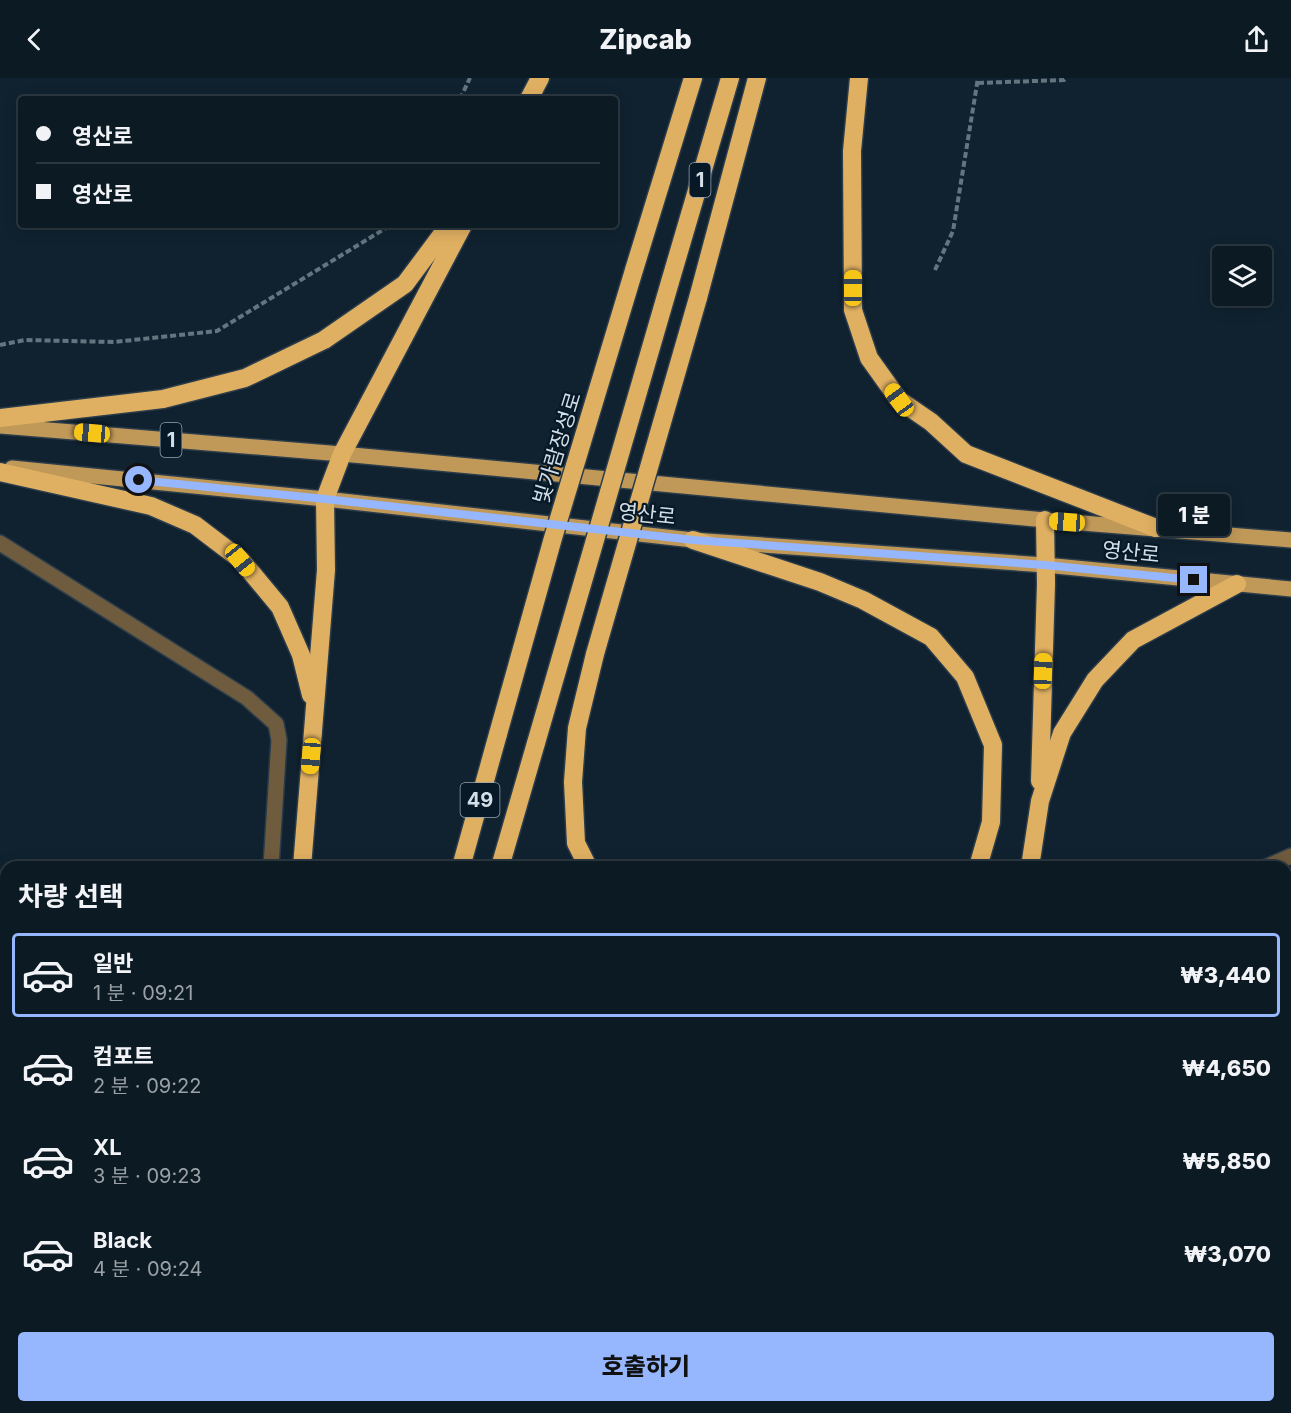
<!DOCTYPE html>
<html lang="ko">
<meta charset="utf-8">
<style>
:root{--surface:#0c1a24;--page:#1a2731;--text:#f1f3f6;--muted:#9aa1a6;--line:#2c3841;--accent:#96b6fd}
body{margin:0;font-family:Inter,"Noto Sans KR",sans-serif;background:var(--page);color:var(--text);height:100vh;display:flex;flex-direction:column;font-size:22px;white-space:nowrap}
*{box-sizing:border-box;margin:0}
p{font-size:20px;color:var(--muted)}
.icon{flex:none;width:33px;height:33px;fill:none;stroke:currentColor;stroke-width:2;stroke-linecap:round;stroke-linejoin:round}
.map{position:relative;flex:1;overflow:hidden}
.sheet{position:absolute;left:0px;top:783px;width:1292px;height:552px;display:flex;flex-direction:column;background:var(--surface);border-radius:18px 18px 0 0;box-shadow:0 3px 15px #0003,0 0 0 2px var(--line)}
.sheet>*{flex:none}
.banner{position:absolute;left:18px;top:18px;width:600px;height:132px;border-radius:6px;box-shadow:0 3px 15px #0003,0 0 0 2px var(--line);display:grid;align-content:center;height:132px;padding:0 18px;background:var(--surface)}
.buttons{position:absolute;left:1212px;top:168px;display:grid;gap:12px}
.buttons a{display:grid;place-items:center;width:60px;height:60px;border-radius:6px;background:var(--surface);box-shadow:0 3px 15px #0003,0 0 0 2px var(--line);font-size:30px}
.end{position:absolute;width:27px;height:27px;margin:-14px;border:8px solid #96b6fd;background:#111;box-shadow:0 0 0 3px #111}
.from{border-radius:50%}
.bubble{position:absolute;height:42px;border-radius:6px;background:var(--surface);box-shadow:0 3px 15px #0003,0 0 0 2px var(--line);font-size:20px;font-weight:800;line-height:42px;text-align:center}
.car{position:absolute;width:18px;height:36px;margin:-18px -9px;border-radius:8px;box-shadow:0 0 4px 2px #0007;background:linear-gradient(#f5c518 24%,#345 0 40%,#f5c518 0 76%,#345 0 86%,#f5c518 0)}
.banner b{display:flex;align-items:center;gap:21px;height:57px;font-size:22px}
.banner b+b{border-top:2px solid var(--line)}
.banner i{width:15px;height:15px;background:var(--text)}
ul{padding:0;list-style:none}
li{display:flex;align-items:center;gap:18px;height:84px;margin:0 12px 9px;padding:0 6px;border:3px solid transparent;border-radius:6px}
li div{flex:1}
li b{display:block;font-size:22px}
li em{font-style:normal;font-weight:800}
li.active{border-color:var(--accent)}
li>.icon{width:54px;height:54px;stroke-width:1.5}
h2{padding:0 18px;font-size:27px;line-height:72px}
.cta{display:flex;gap:12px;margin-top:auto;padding:12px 18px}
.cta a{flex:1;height:69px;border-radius:6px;background:var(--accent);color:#111;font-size:24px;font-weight:800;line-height:69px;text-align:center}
header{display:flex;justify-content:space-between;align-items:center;height:78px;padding:0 18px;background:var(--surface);font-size:27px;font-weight:800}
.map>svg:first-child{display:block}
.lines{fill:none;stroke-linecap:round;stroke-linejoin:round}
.minor-casing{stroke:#2b3c4a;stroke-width:18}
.major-casing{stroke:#2b3c4a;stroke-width:18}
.highway-casing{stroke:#2b3c4a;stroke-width:21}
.path{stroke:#657580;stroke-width:4;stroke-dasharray:6 3;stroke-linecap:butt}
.minor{stroke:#6f5c3f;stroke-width:15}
.major{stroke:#c09858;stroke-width:15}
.highway{stroke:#e0b062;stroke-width:18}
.highway-bridge-casing{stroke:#2b3c4a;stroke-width:21;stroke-linecap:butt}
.highway-bridge{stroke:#e0b062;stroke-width:18}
.route{stroke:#96b6fd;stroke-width:8}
.labels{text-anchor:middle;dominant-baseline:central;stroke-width:4.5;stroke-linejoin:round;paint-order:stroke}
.shield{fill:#071826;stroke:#96a3ae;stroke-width:1.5}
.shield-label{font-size:20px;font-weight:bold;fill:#d3dfe8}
.street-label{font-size:21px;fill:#d3dfe8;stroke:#071826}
</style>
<header><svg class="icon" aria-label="back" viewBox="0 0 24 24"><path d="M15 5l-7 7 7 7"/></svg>Zipcab<svg class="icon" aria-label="share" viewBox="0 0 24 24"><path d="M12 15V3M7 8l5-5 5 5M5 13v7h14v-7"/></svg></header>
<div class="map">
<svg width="1291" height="1335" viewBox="0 0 1291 1335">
<rect width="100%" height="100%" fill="#102230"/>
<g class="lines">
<defs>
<g id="minor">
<path d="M0,465l247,155 29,26 3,16 -8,127"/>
<path d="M1266,789l25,-11"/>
<path d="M92,1335l5,-6"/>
<path d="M453,1335l3,-6"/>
</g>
<g id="major">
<path d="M0,348l342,28 703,66 246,20"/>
<path d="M12,390l313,31 368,41 352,25 246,24"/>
</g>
<g id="highway">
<path d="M859,0l-7,73 1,159 16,48 30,42 32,22 35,32 190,74"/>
<path d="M529,21l11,-21"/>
<path d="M634,192l59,-192"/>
<path d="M670,204l60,-204"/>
<path d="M698,220l59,-220"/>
<path d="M0,340l163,-19 82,-21 79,-38 81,-56 44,-59"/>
<path d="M0,394l151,34 44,19 46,35 39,47 21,48 10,40"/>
<path d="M693,462l127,42 43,18 68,37 34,40 28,68 -2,77 -13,45"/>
<path d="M1040,703l6,-197 -1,-64"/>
<path d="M302,789l24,-297 -1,-71 17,-45 121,-229"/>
<path d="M461,789l37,-133"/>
<path d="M500,789l36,-124"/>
<path d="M588,789l-12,-24 -3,-61 4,-54 18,-74"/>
<path d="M1030,789l10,-66 22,-68 33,-53 38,-40 104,-56"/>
<path d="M254,1335v-6"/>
<path d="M303,1335l2,-6"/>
<path d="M339,1335l2,-6"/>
<path d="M387,1335l3,-6"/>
</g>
</defs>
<use href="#minor" class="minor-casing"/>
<use href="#major" class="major-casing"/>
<use href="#highway" class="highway-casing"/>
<g class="path">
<path d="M978,5l86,-3 2,-2"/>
<path d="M460,21l10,-21"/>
<path d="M935,192l18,-39 25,-153"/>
<path d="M0,267l25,-5 89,2 103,-11 174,-106"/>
</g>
<use href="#minor" class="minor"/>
<use href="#major" class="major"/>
<use href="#highway" class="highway"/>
<defs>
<g id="highway-bridge">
<path d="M595,576l103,-356"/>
<path d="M498,656l55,-196 81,-268"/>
<path d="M536,665l134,-461"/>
</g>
</defs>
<use href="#highway-bridge" class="highway-bridge-casing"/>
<use href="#highway-bridge" class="highway-bridge"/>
</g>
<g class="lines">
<path class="route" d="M139,402l186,19 368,41 352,25 149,15"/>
</g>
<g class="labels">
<g class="shield">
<rect x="689.5" y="85" width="21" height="34" rx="4.5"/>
<rect x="160.5" y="345" width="21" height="34" rx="4.5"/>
<rect x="460.5" y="705" width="39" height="34" rx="4.5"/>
</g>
<g class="shield-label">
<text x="700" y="102">1</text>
<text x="171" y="362">1</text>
<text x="480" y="722">49</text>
</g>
<g class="street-label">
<text transform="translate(557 370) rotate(-73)">빛가람장성로</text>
<text transform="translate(647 436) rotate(6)">영산로</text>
<text transform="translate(1131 474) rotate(6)">영산로</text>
</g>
</g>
</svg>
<div class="buttons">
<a><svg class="icon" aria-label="layers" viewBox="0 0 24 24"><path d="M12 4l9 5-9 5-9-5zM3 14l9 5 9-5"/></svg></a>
</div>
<i class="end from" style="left:139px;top:402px"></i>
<i class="end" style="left:1194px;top:502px"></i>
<div class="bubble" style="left:1158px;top:416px;width:72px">1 분</div>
<i class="car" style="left:853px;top:210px;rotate:0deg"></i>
<i class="car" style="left:899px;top:322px;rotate:324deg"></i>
<i class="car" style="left:92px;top:355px;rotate:275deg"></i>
<i class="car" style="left:1067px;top:444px;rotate:274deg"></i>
<i class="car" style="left:240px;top:482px;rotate:141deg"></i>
<i class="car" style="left:1043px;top:593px;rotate:2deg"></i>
<i class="car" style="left:311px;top:678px;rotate:185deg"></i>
<div class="banner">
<b><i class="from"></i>영산로</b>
<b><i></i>영산로</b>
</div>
<section class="sheet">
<h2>차량 선택</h2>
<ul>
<li class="active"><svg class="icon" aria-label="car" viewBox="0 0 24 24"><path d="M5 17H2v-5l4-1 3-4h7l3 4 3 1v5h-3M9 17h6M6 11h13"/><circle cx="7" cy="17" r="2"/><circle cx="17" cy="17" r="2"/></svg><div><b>일반</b><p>1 분 · 09:21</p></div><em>₩3,440</em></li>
<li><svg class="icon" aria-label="car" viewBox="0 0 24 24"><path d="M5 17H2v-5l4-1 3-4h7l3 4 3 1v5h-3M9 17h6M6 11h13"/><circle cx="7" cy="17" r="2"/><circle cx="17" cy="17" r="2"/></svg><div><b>컴포트</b><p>2 분 · 09:22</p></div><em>₩4,650</em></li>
<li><svg class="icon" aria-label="car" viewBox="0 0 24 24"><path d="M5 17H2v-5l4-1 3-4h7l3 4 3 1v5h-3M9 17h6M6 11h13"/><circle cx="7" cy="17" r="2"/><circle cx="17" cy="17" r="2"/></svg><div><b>XL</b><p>3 분 · 09:23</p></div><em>₩5,850</em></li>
<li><svg class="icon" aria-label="car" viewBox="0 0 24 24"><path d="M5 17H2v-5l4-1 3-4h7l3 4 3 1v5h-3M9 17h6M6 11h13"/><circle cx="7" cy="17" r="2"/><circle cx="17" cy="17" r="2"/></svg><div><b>Black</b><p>4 분 · 09:24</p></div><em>₩3,070</em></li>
</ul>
<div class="cta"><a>호출하기</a></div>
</section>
</div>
